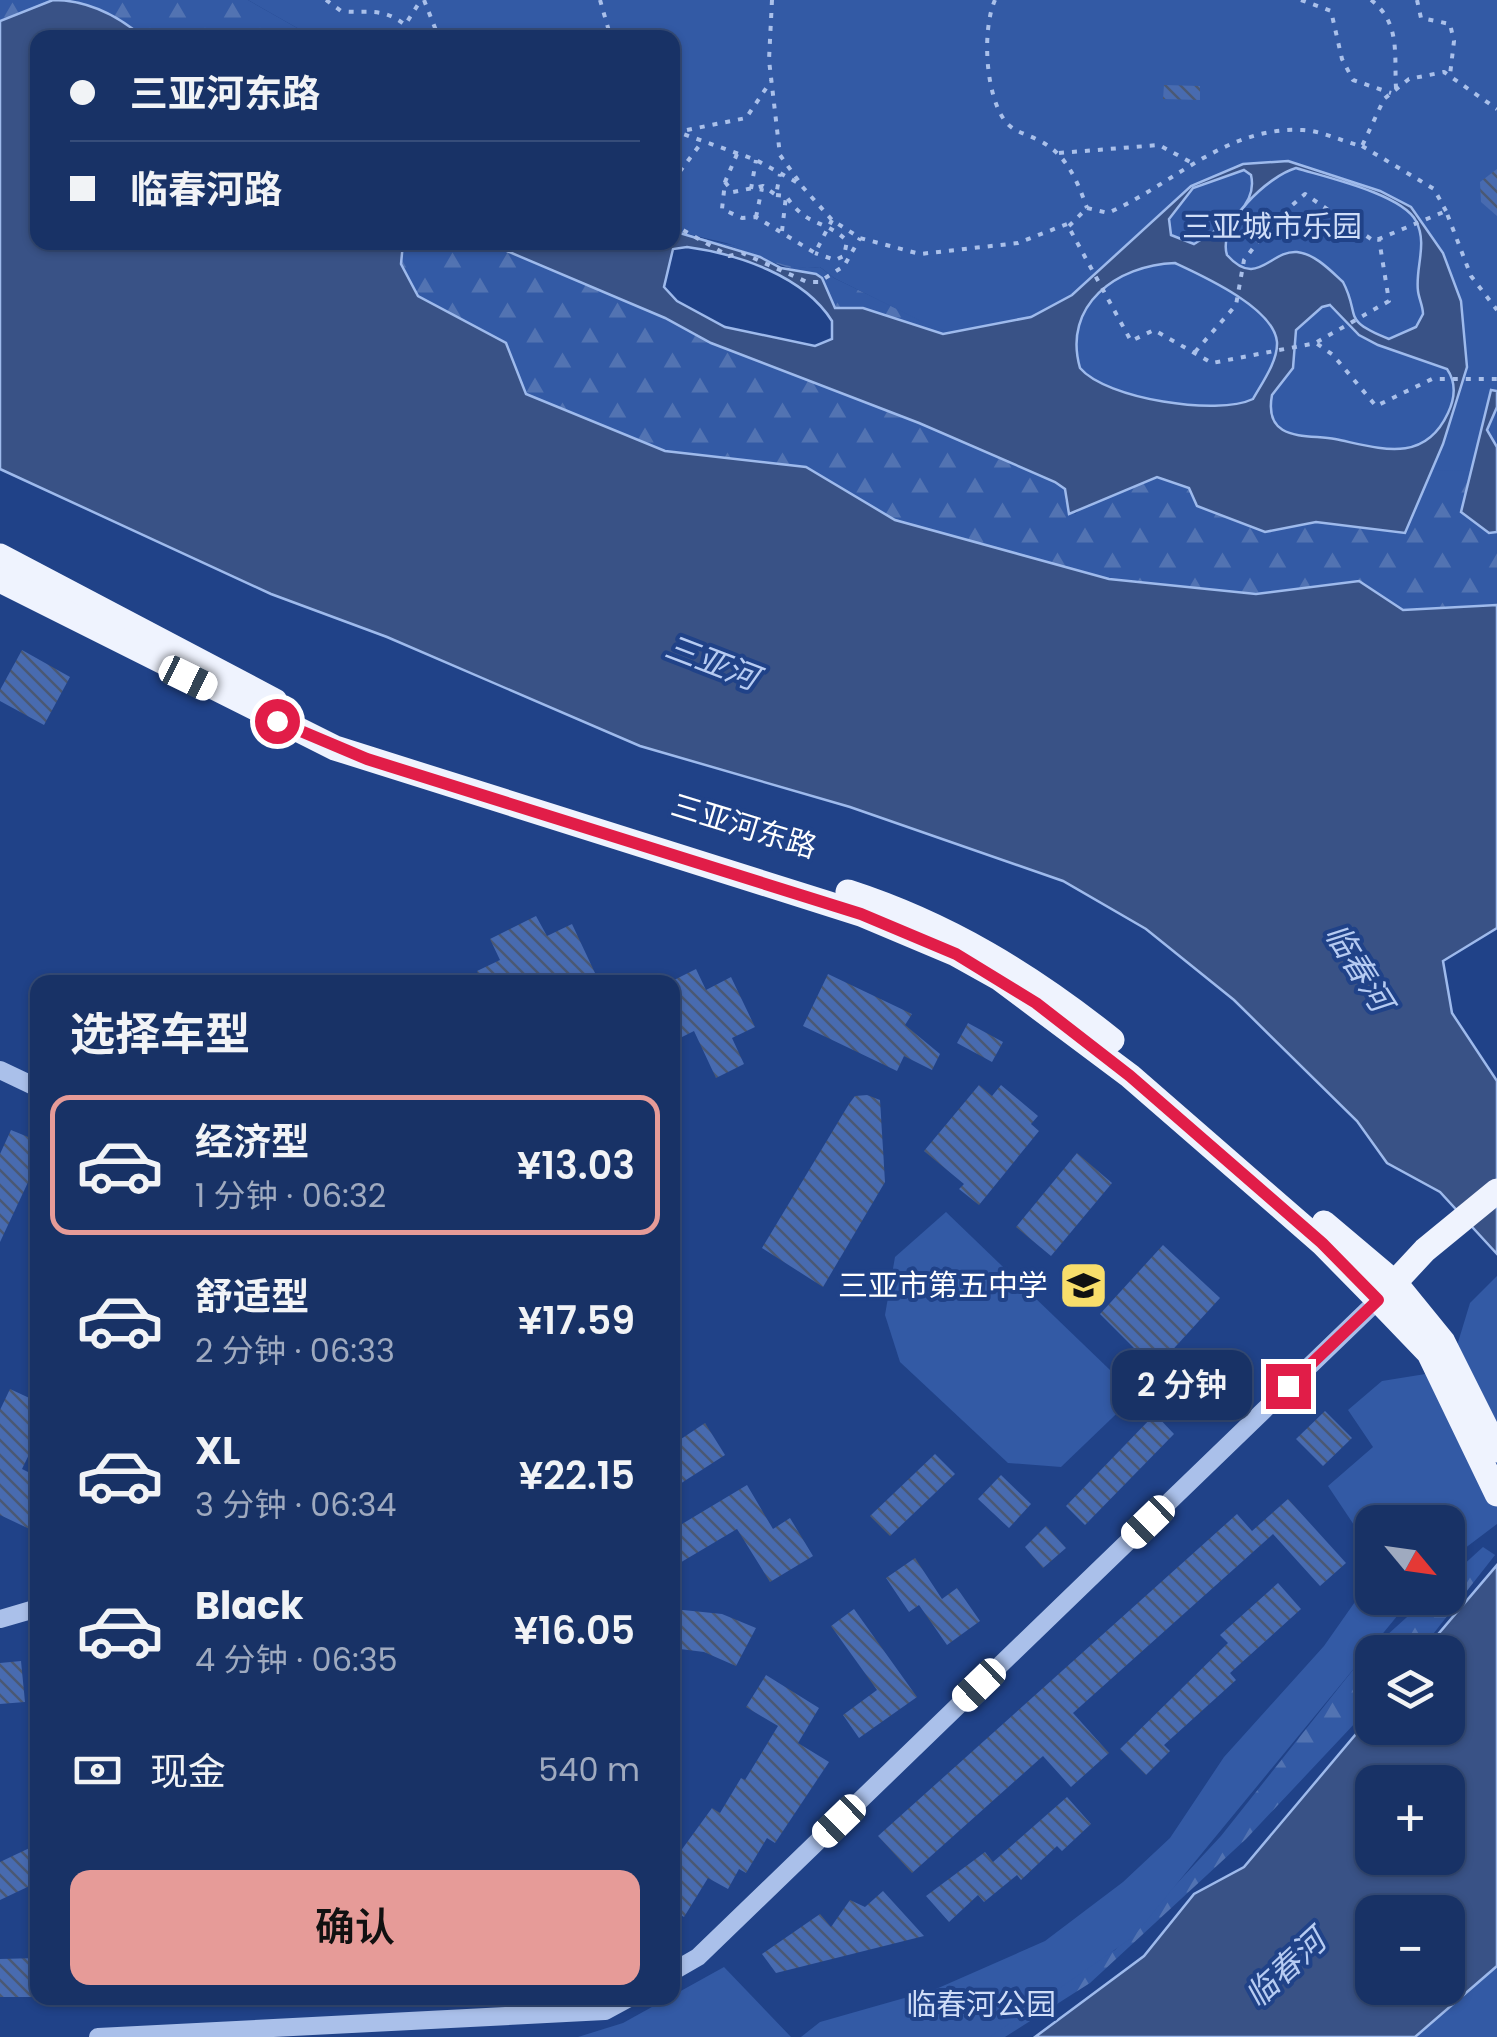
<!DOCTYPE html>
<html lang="zh">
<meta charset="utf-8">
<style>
:root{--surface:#183266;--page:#213a6c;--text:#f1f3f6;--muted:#9faabf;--line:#364d7a;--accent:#e69b98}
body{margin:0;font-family:Poppins,"Noto Sans SC",sans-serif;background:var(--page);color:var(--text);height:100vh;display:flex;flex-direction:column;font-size:38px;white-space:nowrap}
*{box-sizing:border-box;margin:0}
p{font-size:32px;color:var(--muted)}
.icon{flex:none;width:55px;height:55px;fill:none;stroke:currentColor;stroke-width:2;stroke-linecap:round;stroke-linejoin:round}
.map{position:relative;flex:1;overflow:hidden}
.side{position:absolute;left:30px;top:975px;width:650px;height:1030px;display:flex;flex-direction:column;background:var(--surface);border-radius:20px;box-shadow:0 2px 8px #0004,0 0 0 2px var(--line)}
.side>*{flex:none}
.top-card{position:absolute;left:30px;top:30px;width:650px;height:220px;border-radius:20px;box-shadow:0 2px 8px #0004,0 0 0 2px var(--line);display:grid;align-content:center;height:220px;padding:0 40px;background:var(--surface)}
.needle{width:65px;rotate:119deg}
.buttons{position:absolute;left:1355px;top:1505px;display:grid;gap:20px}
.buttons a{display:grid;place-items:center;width:110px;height:110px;border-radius:20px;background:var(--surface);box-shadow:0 2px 8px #0004,0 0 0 2px var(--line);font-size:50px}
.end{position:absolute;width:45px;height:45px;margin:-22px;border:12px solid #e11d48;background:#fff;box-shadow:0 0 0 5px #fff}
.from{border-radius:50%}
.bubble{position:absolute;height:70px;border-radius:20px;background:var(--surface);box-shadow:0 2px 8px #0004,0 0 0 2px var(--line);font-size:32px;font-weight:600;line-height:70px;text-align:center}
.car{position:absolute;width:30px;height:60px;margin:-30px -15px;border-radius:12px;box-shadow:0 0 8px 2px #0007;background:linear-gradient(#fff 24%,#345 0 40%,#fff 0 76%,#345 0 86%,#fff 0)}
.top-card b{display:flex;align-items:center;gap:35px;height:95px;font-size:38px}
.top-card b+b{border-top:2px solid var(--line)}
.top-card i{width:25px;height:25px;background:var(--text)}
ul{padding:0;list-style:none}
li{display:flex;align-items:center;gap:30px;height:140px;margin:0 20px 15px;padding:0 20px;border:5px solid transparent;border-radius:20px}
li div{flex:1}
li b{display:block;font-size:38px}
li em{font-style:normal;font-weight:600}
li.current{border-color:var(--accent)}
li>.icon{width:90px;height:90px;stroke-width:1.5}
h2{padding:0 40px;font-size:45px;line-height:120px}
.pay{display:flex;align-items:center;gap:25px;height:110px;padding:0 40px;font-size:38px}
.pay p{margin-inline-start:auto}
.button{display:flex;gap:20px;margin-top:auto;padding:20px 40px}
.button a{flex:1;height:115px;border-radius:20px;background:var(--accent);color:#111;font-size:40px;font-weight:600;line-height:115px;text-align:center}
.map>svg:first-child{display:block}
.forest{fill:url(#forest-firs)}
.park{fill:#335aa5}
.water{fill:#395286;stroke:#9ebaec;stroke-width:2.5;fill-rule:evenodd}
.building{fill:url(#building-back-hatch)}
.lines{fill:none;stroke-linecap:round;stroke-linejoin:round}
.path{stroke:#aac0ea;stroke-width:4;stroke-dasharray:5 8;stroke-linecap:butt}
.minor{stroke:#aac0ea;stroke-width:18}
.major{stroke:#eff3fe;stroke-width:25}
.route{stroke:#e11d48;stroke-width:12}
.labels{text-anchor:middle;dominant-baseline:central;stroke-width:8;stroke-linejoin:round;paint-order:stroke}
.park-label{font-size:30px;fill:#cfddf8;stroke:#204288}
.street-label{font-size:30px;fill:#fff;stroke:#204288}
.poi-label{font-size:30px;fill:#fff;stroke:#204288;text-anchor:end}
.water-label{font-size:32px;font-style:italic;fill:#b6cbf2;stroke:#204288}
</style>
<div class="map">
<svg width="1497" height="2037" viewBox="0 0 1497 2037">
<defs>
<pattern id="forest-firs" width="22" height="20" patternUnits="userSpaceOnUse" patternTransform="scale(2.5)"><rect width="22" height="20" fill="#335aa5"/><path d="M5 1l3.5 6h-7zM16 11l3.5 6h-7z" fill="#5273b2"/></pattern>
<pattern id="building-back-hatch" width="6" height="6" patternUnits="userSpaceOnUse" patternTransform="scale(2.5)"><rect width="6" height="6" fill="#486bb0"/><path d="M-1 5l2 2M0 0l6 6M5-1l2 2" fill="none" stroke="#4a5874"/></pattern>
</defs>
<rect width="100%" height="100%" fill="#204288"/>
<g class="forest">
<path d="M0,0h248l65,37 -185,1 -128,-11z"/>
<path d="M1430,212l59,320h8v90l-253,-14 -142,-18 -413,-121 -166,-66 -107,-99 -16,-42 2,-19h86l177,75 46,25 208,80 136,59 10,7v11l10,14 14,-11 68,-26 32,11 9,18 66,26 52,-10 89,11 38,-89 -412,-127 -88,17 -109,-26 -18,-34c-30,-4 -55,-18 -84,-27 -21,-6 -43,-4 -59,-18 18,7 35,11 54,15 34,6 57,28 93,23l14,11 103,50 79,-12z"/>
<path d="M1483,1547l12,8 -76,97h-47v53l-126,134 -156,144 -85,54h-77l187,-87 106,-114 143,-180 64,-58h20v-19z"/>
</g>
<g class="park">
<path d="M248,0h1249v470l-171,1 -230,-58 -110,-75 -51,-10 -101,-50 -14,-11c-32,5 -56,-10 -85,-21 -20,-7 -42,-9 -62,-17l-1,-191 -359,-1z"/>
<path d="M946,1212l190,183 -75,72 -53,-4 -108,-101 -15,-47 10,-58z"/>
<path d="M1497,1276v248l-49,37v-39h-76v30l-44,-66 45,-39 -25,-37 34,-29 87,-14 -13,-18 14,-46z"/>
<path d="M1372,1568v30h40l-279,339 -143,100h-189l19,-15 116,-33 109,-48 78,-59 47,-44 54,-81 100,-111 40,-57z"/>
<path d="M1497,1957v80h-88z"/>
<path d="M724,1967l67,70h-213l45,-14z"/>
</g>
<g class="water">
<path d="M53,0c35,0 64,15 90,37l-105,1v204l365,1 -2,21 17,32 88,47 20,51 139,57 141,16 89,53 214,59 147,15 103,-13 44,29 94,-5v323l-54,33 9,52 45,68v173l-57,-62 -53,-29 -30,-42 -123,-121 -88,-71 -83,-48 -213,-74 -210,-61 -253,-109 -116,-43 -271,-125v-448z"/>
<path d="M1288,161l92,30 31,16 32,46 18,48 6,66 -24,77 -38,89 -89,-11 -51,10 -68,-26 -8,-18 -32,-11 -88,37 -4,-25 -10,-7 -136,-59 -208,-80 -46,-25 -177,-75 184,-1 1,-11 87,26 21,11 35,6 6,4 13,30h28l80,26 88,-17 41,-22 119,-109 52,-22zM1296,168c29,9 106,26 120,53 12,23 -1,47 2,70 1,8 5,15 5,23l-7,13 -27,12c-49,-19 -28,-23 -46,-57 -13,-12 -28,-28 -46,-30 -27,-2 -40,37 -70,3 -10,-31 41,-79 69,-87zM1244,170l7,5c8,34 -32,53 -57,69l-23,-9 -2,-16 24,-31zM687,247c51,7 117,29 145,74v18l-17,7 -90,-19 -48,-26 -13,-14 9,-38zM1175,263c28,13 99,45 102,79 1,19 -15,41 -24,57 -35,17 -147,0 -173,-31 -18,-63 37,-103 95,-105zM1330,305l29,30 19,10 69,24c9,13 8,29 1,44 -24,52 -69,35 -113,26 -27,-5 -72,4 -63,-44l21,-27 3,-38 26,-23z"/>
<path d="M1491,390l6,1v16l-10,23 10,17v85l-8,1 -28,-21z"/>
<path d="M1497,1565v401l-82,71h-380l109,-81 50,-62 50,-27 128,-152v13h76v-76h-25zM1448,1782v76h-76v-76zM1448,1912v76h-76v-76z"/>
</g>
<g class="building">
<path d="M1164,85l36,1v14l-37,-1z"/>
<path d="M1497,169v47l-16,-14 -1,-20z"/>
<path d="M22,650l48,27 -26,48 -44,-24v-11z"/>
<path d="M536,916l11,20 25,-12 23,49 -19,9h-40l-2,-4 -10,4h-42l-5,-11 23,-11 -10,-21z"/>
<path d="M696,969l10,21 25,-13 24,50 -23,11 12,26 -28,14 -22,-47 -22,11v-61z"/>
<path d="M828,974l84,40 -7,11 35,29 -8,16 -28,-14 -7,15 -94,-45z"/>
<path d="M968,1023l35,19 -11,20 -35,-19z"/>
<path d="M979,1085l13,11 9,-11 37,31 -7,8 8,7 -60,74 -20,-16 5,-5 -40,-33z"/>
<path d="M867,1095l13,5 5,82 -62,105 -61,-39 87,-144 6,-8z"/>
<path d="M11,1130l27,11v20l-38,81v-88z"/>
<path d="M1077,1153l35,30 -61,73 -35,-29z"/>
<path d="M1163,1245l57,53 -65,71 -55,-55z"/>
<path d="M10,1389l28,13v34l-16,33 16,8v56l-38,-18v-105z"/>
<path d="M1325,1411l27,27 -29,28 -27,-27z"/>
<path d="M1155,1414l19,20 -89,91 -19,-19z"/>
<path d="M705,1423l20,32 -53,34v-44z"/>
<path d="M935,1454l20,20 -65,62 -20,-20z"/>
<path d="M1001,1475l30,29 -22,24 -31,-29z"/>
<path d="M747,1485l26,44 17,-11 23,38 -43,26 -33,-53 -59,35 -6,-9v-25z"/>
<path d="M1288,1499l58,64 -26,23 -47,-52 -200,179 36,40 -38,34 -28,-31 -131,117 -34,-37 359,-322 15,17z"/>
<path d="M1046,1526l20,22 -23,20 -18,-21z"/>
<path d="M915,1558l27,41 15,-11 23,33 -33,24 -28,-40 -10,7 -23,-34z"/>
<path d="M1278,1583l23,26 -71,64 6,7 -72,65 6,6 -24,24 -26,-26 108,-106 -8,-8z"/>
<path d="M854,1609l63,88 -58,41 -16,-23 34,-25 -46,-64z"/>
<path d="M683,1610l39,4 34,14 -20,38 -32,-14 -32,-4v-36z"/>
<path d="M21,1661l4,41 -25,2v-41z"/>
<path d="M766,1675l53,33 -21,35 31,19 -54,81 -8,-5 -21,35 -7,-4 -11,20 -20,-11 -24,39 -12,-7v-47l40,-55 8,5 21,-35 4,2 33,-54 -32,-19z"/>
<path d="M1067,1797l24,27 -29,27 -5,-5 -36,34 -4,-5 -33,27 -6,-7 -29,27 -23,-26 59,-44 8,10z"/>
<path d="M38,1844v38l-38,18v-38z"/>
<path d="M883,1891l41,45 -148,37 -14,-19 58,-40 11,13 19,-27 15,7z"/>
<path d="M38,1958v39h-38v-38z"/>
</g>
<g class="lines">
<g class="path">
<path d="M326,0l15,11c25,3 41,-5 64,14l16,-25"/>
<path d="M424,0l15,38"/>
<path d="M600,0l11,38"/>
<path d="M772,0l-3,60 11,95 20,28"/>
<path d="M995,0c-13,29 -10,94 10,121 10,12 20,12 33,19 28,13 39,40 49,68"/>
<path d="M1301,0l30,11 11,48 11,21 38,13"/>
<path d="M1371,0c30,23 23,56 25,88"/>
<path d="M1417,0l4,18 29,6 4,17 -4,34"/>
<path d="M672,130l84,30 44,24 32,36 28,18 60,16 98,-11 49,-19 64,117 23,-11 58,33 104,-20 17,12 43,51 56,-27h65"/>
<path d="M687,130l59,-12 25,-37"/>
<path d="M1362,146l72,43 12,22"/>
<path d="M1059,153l100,-8 35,19"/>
<path d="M737,154l-12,28 -3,27 20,9 14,-1 59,36 17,-33"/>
<path d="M672,182l27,-36"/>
<path d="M725,182l8,10 30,-6 13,9 4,-21"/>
<path d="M751,189l5,-29"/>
<path d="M776,195l10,1c22,33 38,22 61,45l-3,15 -9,4 -20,-7"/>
<path d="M1087,208l21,5c66,-29 118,-87 195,-83 20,1 40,12 59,16l22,-47 25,-20 35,-7 53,37"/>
<path d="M756,217l6,-29"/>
<path d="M672,224l57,32 13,-3 65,29h12l25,-16 16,-28"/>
<path d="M1069,226l18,-18"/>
<path d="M782,231l4,-35"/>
<path d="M1317,342l72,-41 -10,-62"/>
<path d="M1195,352l41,-47 8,-45 30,-39 31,-27 69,47 72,-30 25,65 26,34"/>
</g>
<g class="minor">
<path d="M0,1070l38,18"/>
<path d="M0,1619l38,-11"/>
<path d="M672,1972l26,-15 680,-657"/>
<path d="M98,2037l507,-26 24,-13"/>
</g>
<g class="major">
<path d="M0,556l275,145"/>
<path d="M0,580l335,168 526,166 95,40 43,24 131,98 192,167 56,57 51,53 68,141"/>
<path d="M848,892c99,32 183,83 264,148"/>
<path d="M1324,1223l71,60 48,59 54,108"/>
<path d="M1385,1293l40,-43 72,-59"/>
</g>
</g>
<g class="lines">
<path class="route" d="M277,721l90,38 494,155 95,40 80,49 94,73 192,167 56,57 -90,86"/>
</g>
<defs>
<symbol id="school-square" viewBox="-11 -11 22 22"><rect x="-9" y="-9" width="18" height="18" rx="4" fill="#f8de6b" stroke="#204288"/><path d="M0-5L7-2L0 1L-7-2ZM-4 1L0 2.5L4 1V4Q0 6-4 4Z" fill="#111"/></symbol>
</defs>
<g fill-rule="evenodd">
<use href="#school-square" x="1056" y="1258" width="55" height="55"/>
</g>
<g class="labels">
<g class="park-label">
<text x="1272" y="226">三亚城市乐园</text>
<text x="981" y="2004">临春河公园</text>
</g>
<g class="street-label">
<text transform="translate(744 826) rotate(17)">三亚河东路</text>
</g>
<g class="poi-label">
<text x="1048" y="1285">三亚市第五中学</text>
</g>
<g class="water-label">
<text transform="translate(712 662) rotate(21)">三亚河</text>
<text transform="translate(1359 967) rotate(58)">临春河</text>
<text transform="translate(1285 1968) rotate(-43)">临春河</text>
</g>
</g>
</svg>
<div class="buttons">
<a><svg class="needle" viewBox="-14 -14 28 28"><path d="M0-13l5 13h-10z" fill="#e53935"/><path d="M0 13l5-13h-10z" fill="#9faabf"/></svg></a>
<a><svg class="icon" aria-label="layers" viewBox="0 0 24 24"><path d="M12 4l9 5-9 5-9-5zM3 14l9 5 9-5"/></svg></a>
<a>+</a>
<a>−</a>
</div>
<i class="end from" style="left:277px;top:721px"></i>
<i class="end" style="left:1288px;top:1386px"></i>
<div class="bubble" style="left:1112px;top:1350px;width:140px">2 分钟</div>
<i class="car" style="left:188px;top:678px;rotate:116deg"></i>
<i class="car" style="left:1148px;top:1522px;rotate:226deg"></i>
<i class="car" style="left:979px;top:1685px;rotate:226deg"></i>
<i class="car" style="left:839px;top:1821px;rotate:226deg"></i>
<div class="top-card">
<b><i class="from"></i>三亚河东路</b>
<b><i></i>临春河路</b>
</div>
<section class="side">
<h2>选择车型</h2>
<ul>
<li class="current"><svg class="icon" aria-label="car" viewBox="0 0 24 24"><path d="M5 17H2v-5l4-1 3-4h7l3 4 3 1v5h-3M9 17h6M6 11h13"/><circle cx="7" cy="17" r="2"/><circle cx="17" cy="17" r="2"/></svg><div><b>经济型</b><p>1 分钟 · 06:32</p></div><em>¥13.03</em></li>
<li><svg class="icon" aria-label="car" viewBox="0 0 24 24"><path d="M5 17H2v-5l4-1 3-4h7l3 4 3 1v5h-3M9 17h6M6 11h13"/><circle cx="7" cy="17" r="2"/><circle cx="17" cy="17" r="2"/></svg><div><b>舒适型</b><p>2 分钟 · 06:33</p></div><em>¥17.59</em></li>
<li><svg class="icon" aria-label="car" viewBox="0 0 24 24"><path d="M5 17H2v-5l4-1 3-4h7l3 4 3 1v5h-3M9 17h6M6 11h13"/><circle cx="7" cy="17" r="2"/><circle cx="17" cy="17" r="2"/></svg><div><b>XL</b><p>3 分钟 · 06:34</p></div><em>¥22.15</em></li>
<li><svg class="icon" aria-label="car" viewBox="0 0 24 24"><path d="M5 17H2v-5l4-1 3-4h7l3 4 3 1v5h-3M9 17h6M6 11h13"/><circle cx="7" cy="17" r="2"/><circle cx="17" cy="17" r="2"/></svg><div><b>Black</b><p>4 分钟 · 06:35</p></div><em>¥16.05</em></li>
</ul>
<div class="pay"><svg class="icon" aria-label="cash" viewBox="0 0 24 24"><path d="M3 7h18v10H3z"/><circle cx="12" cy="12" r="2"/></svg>现金<p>540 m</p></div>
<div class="button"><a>确认</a></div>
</section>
</div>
